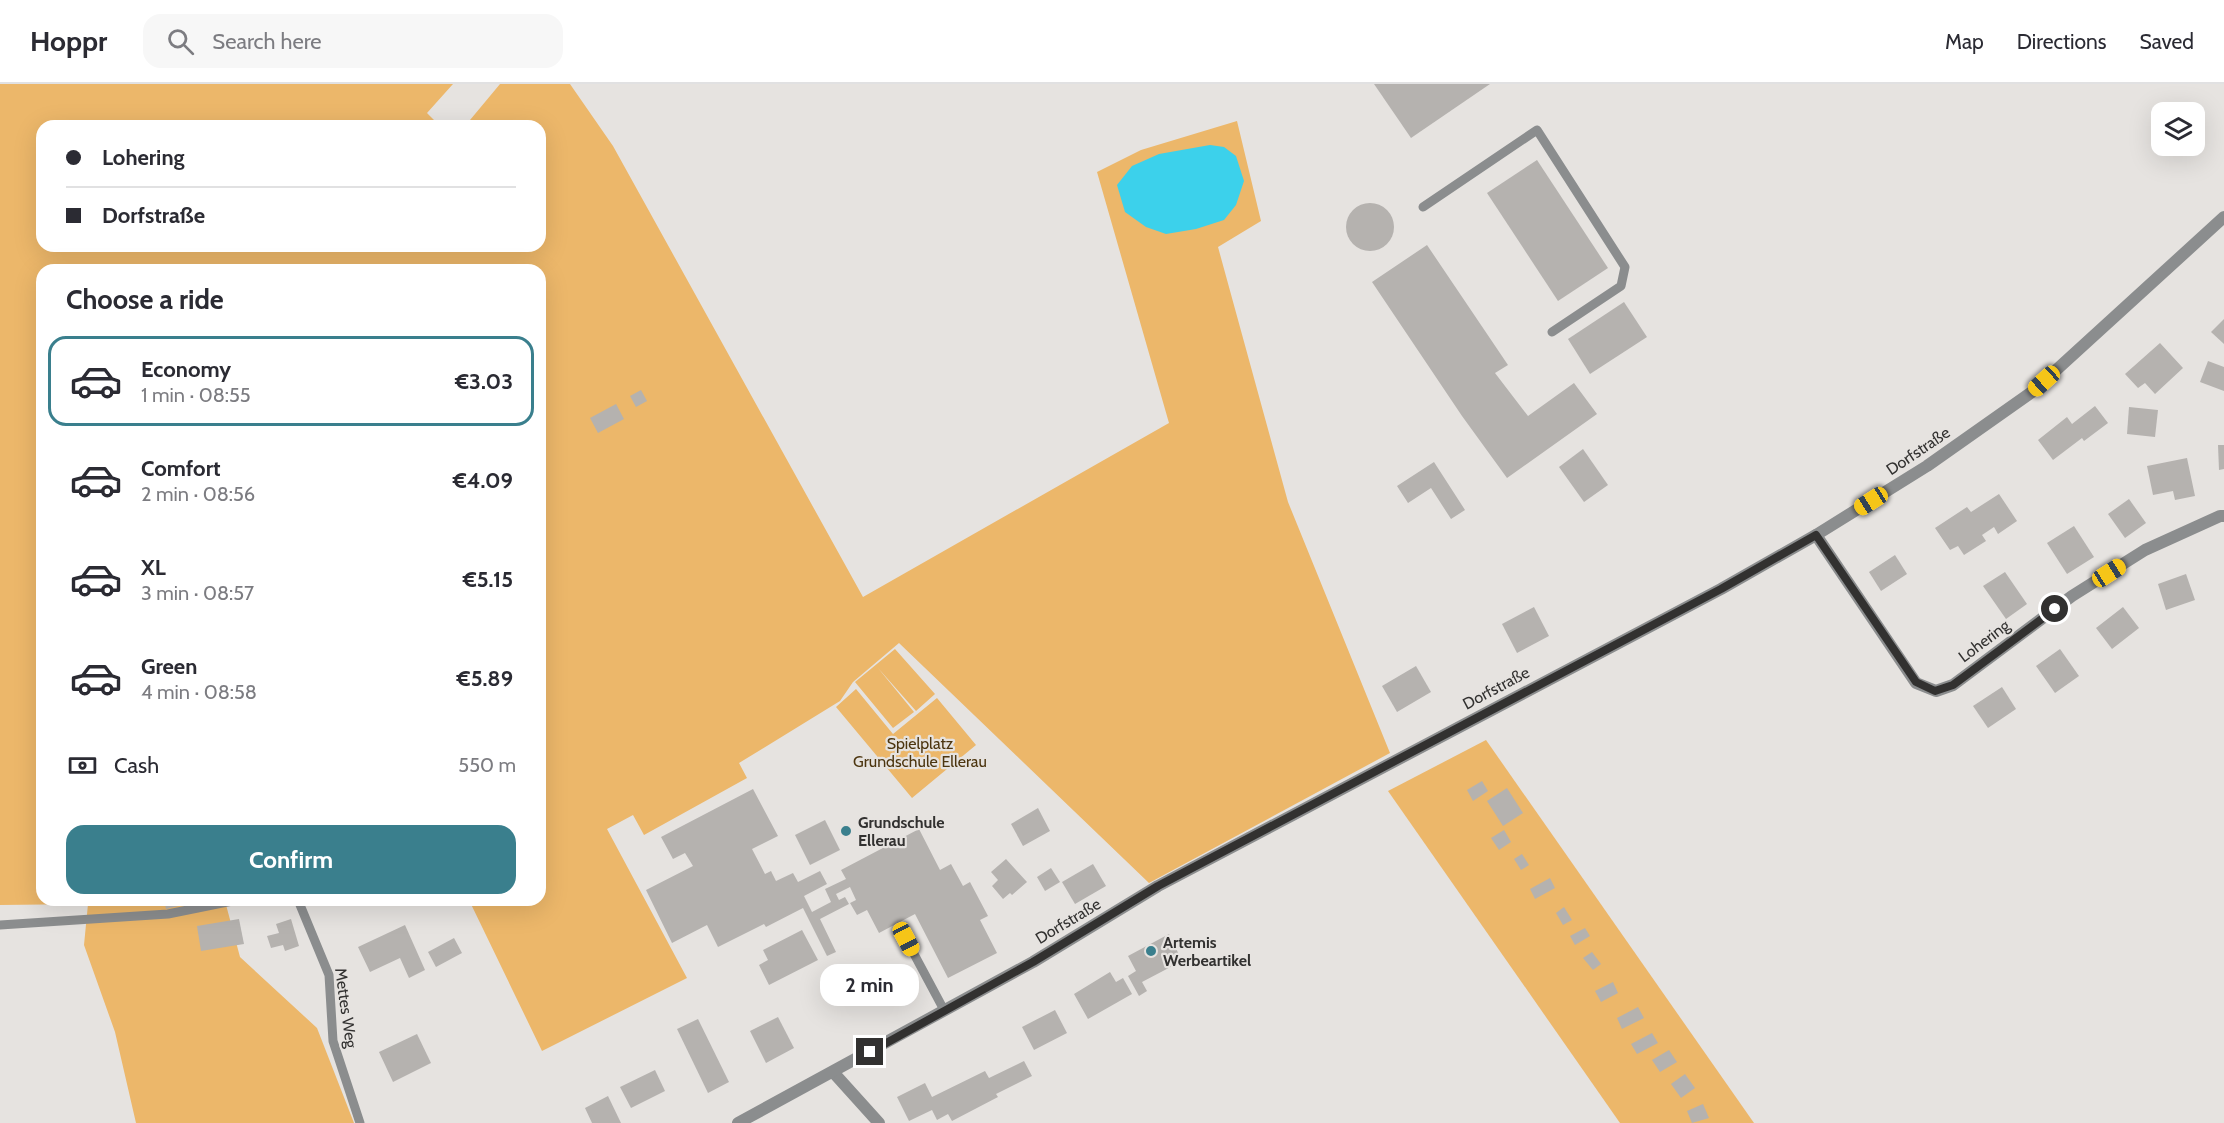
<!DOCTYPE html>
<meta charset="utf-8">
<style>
:root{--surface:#fff;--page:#f7f7f7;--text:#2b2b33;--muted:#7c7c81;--line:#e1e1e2;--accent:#3a7f8d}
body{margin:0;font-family:Cabin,sans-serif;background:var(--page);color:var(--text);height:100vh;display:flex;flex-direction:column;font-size:22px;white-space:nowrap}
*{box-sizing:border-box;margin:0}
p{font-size:20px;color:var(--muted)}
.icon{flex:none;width:33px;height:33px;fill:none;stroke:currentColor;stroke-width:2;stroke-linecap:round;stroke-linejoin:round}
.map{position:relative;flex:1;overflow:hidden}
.sheet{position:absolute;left:36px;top:180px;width:510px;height:642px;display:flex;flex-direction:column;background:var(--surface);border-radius:18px;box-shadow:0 6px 24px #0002}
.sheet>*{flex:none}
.top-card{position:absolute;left:36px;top:36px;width:510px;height:132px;border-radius:18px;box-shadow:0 6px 24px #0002;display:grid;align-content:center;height:132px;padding:0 30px;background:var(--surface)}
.controls{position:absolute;left:2151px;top:18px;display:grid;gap:12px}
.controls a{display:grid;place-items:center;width:54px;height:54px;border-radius:12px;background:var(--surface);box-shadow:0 6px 24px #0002;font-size:30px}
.end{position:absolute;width:27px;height:27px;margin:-14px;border:8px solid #323130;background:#fff;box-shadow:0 0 0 3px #fff}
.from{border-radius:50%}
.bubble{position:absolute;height:42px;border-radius:18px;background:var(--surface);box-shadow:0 6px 24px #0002;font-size:20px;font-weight:800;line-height:42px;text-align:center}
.car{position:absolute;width:18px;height:36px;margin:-18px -9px;border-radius:8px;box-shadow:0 0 4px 2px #0007;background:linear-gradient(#f5c518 24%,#345 0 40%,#f5c518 0 76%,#345 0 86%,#f5c518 0)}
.top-card b{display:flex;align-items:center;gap:21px;height:57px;font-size:22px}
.top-card b+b{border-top:2px solid var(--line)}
.top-card i{width:15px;height:15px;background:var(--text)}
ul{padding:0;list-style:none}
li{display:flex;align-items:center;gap:18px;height:90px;margin:0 12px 9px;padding:0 18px;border:3px solid transparent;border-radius:18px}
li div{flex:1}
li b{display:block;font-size:22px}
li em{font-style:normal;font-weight:800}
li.selected{border-color:var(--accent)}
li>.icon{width:54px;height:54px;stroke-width:1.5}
h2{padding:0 30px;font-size:27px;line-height:72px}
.pay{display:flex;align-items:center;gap:15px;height:66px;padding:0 30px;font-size:22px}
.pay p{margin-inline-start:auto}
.action{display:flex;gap:12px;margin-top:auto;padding:12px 30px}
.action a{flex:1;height:69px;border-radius:18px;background:var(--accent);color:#fff;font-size:24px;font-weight:800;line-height:69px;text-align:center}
header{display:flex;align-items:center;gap:36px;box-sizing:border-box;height:84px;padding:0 30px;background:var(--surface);border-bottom:2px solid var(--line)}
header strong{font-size:28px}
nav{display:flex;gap:33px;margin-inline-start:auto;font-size:21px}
.search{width:420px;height:54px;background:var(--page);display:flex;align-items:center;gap:15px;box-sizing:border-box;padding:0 21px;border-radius:18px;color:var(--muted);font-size:22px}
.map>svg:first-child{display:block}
.green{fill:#ecb76a}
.water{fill:#3cd1eb}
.building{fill:#b5b2af}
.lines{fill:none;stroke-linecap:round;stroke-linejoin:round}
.service{stroke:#8b8d8e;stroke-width:9}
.minor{stroke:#8b8d8e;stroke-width:12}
.tertiary{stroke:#8b8d8e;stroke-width:12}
.route{stroke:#323130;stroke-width:8}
.poi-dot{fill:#3a7f8d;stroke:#e6e3e0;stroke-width:2}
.labels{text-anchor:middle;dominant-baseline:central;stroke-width:4.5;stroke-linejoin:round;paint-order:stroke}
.street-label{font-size:16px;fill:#323130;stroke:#e6e3e0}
.park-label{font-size:16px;fill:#4c350f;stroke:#e6e3e0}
.poi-label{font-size:16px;font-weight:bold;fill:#323130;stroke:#e6e3e0;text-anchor:start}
</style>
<header>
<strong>Hoppr</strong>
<div class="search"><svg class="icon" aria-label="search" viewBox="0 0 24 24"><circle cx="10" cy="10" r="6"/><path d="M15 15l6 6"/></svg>Search here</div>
<nav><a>Map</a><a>Directions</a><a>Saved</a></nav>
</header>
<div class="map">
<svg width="2224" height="1039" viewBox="0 0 2224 1039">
<rect width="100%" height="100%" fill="#e6e3e0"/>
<g class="green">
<path d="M0,0h453l-26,29 13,13h-398v120h498v-120h-75l35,-42h70l43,62 250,451 306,-174 -72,-251 44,-22 96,-29 24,100 -43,26 70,255 102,251 -241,130 -250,-240 -46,39 -13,19 -101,62 8,15 -103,57 -11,-20 -26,14 80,149 -145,73 -73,-151h71v-630h-498v630l183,1 15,56 77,71 37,95h-218l-21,-91 -31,-87 4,-41 -88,1z"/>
<path d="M895,565l40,45 -19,17 -38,-43 36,44 -21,16 -38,-46z"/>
<path d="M856,605l37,45 44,-36 39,47 -64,53 -76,-91z"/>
<path d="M1486,656l268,383h-134l-232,-332z"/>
</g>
<path class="water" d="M1210,61l14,2 12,9 8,25 -8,24 -12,15 -28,9 -30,5 -20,-7 -21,-15 -8,-27 15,-19 27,-12z"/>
<g class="building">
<path d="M1374,0h116l-79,54z"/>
<path d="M1537,76l71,108 -50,33 -71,-108z"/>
<circle cx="1370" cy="143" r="24"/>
<path d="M1427,161l81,120 -13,8 33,43 46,-33 23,31 -90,64 -45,-62 -90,-134z"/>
<path d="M1624,218l23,35 -57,37 -22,-35z"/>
<path d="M2224,235v25l-13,-12z"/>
<path d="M2160,259l23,25 -28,26 -10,-11 -7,5 -13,-14z"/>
<path d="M2208,277l16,6v24l-24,-9z"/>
<path d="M641,306l6,11 -11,6 -6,-11z"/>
<path d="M616,320l8,15 -26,14 -8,-15z"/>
<path d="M2095,322l13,17 -24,18 -2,-3 -29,22 -15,-20 29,-23 5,7z"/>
<path d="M2129,323l29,3 -3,27 -28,-3z"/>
<path d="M2218,361h6v24l-5,1z"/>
<path d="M1583,365l25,36 -24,17 -25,-35z"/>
<path d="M2187,374l8,38 -20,4 -2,-9 -20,4 -6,-29z"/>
<path d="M1434,378l31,48 -14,9 -20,-31 -23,15 -11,-17z"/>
<path d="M1999,410l18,27 -19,13 -4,-7 -12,8 4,6 -22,14 -6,-9 -8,4 -15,-22 32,-21 4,5z"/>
<path d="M2129,415l17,24 -21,15 -17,-24z"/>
<path d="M2074,442l20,31 -27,17 -20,-31z"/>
<path d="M1895,471l12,19 -26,17 -12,-19z"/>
<path d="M2005,488l22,32 -21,15 -23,-33z"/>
<path d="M2186,490l9,26 -29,10 -8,-26z"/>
<path d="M1534,523l15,29 -32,17 -15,-29z"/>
<path d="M2123,523l16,21 -27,21 -16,-21z"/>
<path d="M2060,565l19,27 -24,17 -19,-27z"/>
<path d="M1416,582l15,26 -34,20 -15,-26z"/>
<path d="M2002,603l14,22 -28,19 -15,-22z"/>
<path d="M1482,697l6,10 -15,10 -6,-11z"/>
<path d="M1507,704l16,25 -20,13 -16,-25z"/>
<path d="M753,705l25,47 -26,13 13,25 6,-3 5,10 17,-8 5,9 22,-11 7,13 -23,12 8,16 19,-10 -6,-13 21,-10 -5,-9 78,-41 21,41 11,-6 12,22 7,-4 18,34 -8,4 17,33 -49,25 -33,-64 -36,19 -12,-23 -10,5 -7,-12 6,-3 -6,-13 -14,7 3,6 6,-3 4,7 -29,15 16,33 -9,4 -24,-48 -37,19 -2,-3 -46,23 -11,-22 -35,18 -26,-53 47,-24 -8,-13 -12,6 -12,-22z"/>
<path d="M1038,724l12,23 -27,15 -12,-22z"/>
<path d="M825,736l15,30 -30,15 -15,-30z"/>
<path d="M1504,746l7,12 -12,8 -8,-12z"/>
<path d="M1522,770l7,11 -8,5 -7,-11z"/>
<path d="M1006,775l21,23 -15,13 -2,-2 -7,6 -11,-13 6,-6 -7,-8z"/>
<path d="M1093,780l13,22 -31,18 -13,-22z"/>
<path d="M1051,784l9,14 -15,9 -8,-14z"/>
<path d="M1550,794l5,10 -20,11 -5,-10z"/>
<path d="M164,816h35v1l-33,8z"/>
<path d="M1564,823l8,13 -9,5 -7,-12z"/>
<path d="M239,835l5,25 -43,7 -4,-25z"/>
<path d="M291,835l8,27 -14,5 -2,-6 -12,3 -4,-12 12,-3 -3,-9z"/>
<path d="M405,841l20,45 -16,8 -9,-20 -30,14 -12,-25z"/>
<path d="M1585,844l5,8 -15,9 -5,-9z"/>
<path d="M802,846l16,30 -49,25 -10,-20 9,-5 -5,-10z"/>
<path d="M1169,850l13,27 -40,21 5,9 -8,5 -11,-20 8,-5 -8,-15z"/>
<path d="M454,854l8,15 -26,14 -8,-15z"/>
<path d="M1592,868l9,12 -8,6 -10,-12z"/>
<path d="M1110,888l6,10 7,-4 9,16 -44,25 -14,-25z"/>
<path d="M1613,898l5,11 -17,9 -6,-11z"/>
<path d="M1638,923l6,11 -22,11 -5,-11z"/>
<path d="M1055,926l12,23 -33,17 -12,-23z"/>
<path d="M778,933l16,31 -28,15 -16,-32z"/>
<path d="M698,935l31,63 -21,11 -31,-64z"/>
<path d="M1652,949l6,10 -21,11 -6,-10z"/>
<path d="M417,950l14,29 -38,19 -14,-30z"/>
<path d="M1669,966l8,12 -17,10 -8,-12z"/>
<path d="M1024,977l8,15 -36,18 2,3 -46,24 -4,-7 -11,6 -5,-10 -23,11 -12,-24 28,-14 7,14 53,-26 4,7z"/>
<path d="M655,986l10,21 -34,17 -11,-21z"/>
<path d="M1685,990l10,14 -14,10 -10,-14z"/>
<path d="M608,1012l13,27h-29l-7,-15z"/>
<path d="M1703,1020l6,14 -17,5 -5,-12z"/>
</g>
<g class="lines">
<g class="service">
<path d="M1423,123l114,-77 88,137 -4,19 -69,46"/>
<path d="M298,816l31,75 4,66 27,82"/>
<path d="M0,841l168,-11 69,-14"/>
<path d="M906,855l38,71"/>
</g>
<g class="minor">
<path d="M1816,451l100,148 20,8 17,-6 119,-89 73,-46 75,-34h4"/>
<path d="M833,988l46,51"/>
</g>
<path class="tertiary" d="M738,1039l295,-161 125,-76 563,-297 95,-54 111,-69 105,-74 192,-175"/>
</g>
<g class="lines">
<path class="route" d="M870,968l163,-90 125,-76 563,-297 95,-54 100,147 19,9 18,-6 102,-76"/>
</g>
<g class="poi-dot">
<circle cx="846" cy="747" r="6"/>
<circle cx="1151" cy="867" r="6"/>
</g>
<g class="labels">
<g class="street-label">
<text transform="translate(1918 367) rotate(-34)">Dorfstraße</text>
<text transform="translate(1984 557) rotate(-37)">Lohering</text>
<text transform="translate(1496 604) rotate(-28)">Dorfstraße</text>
<text transform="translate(1068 837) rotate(-31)">Dorfstraße</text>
<text transform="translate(346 924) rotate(82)">Mettes Weg</text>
</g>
<g class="park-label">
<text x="920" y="659">Spielplatz<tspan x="920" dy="18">Grundschule Ellerau</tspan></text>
</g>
<g class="poi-label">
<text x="858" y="738">Grundschule<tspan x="858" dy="18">Ellerau</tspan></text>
<text x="1163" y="858">Artemis<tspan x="1163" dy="18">Werbeartikel</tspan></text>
</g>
</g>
</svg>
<div class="controls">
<a><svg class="icon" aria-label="layers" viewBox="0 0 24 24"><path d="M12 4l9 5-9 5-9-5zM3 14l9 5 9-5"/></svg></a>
</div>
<i class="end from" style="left:2055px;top:525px"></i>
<i class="end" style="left:870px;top:968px"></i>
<div class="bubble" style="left:820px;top:880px;width:99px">2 min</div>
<i class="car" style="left:2044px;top:297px;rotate:228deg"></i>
<i class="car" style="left:1871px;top:417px;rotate:238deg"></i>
<i class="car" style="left:2109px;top:489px;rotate:58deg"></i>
<i class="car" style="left:906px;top:855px;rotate:152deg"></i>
<div class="top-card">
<b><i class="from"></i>Lohering</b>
<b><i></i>Dorfstraße</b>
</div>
<section class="sheet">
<h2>Choose a ride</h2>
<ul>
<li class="selected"><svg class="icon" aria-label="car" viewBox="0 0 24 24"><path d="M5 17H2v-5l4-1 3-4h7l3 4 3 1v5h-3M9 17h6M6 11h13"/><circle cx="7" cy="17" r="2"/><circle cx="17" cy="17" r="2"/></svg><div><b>Economy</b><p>1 min · 08:55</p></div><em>€3.03</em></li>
<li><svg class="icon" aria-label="car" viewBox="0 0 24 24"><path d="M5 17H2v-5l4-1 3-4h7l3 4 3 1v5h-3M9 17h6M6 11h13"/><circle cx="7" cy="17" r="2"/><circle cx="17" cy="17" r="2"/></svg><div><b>Comfort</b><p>2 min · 08:56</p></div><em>€4.09</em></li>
<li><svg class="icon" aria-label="car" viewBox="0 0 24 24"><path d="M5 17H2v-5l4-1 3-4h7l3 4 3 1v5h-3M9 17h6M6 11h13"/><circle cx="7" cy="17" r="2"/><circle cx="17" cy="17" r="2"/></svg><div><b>XL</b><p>3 min · 08:57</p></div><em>€5.15</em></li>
<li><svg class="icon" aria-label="car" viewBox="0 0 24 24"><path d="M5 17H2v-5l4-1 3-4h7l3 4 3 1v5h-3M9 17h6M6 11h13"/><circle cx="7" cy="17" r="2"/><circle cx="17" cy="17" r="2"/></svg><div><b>Green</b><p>4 min · 08:58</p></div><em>€5.89</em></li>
</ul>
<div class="pay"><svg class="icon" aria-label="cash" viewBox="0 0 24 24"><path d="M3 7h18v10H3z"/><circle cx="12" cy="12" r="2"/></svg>Cash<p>550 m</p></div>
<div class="action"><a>Confirm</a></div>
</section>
</div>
